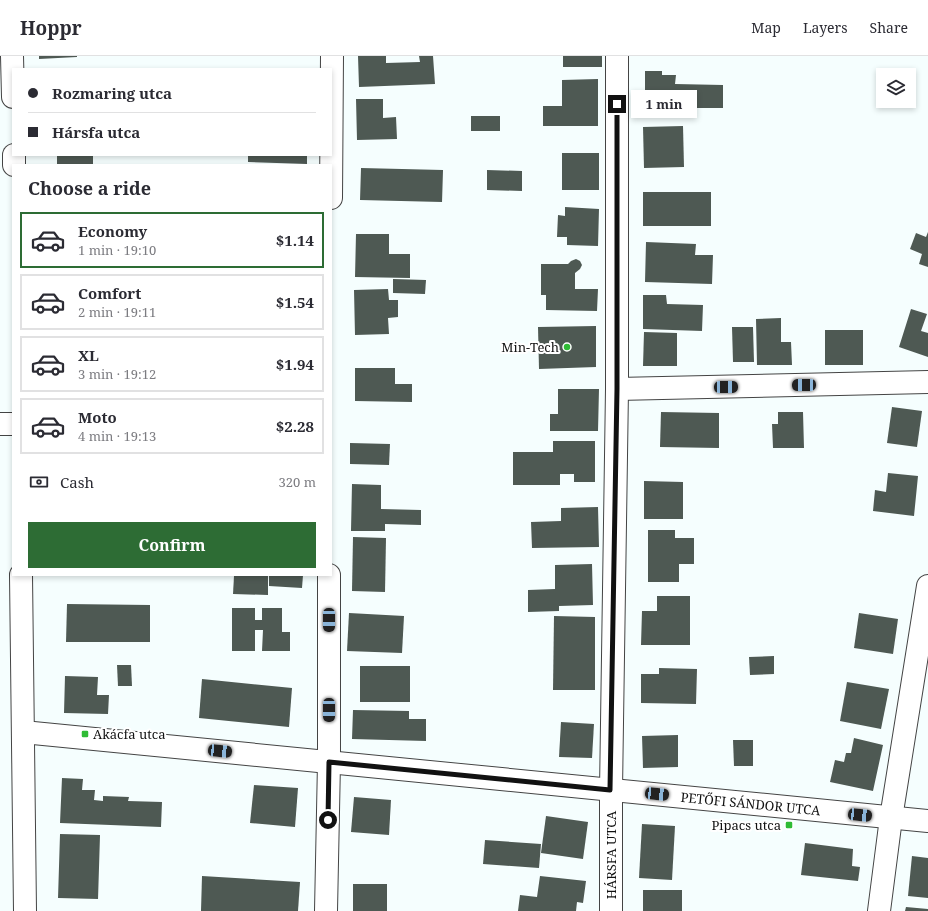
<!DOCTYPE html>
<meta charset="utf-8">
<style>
:root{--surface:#fff;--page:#f7f7f7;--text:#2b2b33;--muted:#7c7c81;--line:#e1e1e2;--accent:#2d6c34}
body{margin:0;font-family:"Noto Serif",serif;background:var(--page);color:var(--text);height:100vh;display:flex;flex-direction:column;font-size:15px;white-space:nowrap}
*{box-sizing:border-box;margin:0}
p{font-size:13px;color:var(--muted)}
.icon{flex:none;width:22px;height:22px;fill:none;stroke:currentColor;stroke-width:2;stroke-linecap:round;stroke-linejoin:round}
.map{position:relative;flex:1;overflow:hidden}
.sheet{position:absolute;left:12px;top:108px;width:320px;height:412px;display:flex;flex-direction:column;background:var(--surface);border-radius:0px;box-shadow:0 2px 6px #0003}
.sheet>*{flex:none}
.top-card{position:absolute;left:12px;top:12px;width:320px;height:88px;border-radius:0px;box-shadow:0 2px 6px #0003;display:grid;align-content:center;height:88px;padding:0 16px;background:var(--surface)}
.buttons{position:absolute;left:876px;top:12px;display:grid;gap:8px}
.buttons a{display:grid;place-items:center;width:40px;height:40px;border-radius:0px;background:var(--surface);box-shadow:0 2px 6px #0003;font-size:20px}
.end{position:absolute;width:18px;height:18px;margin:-9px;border:5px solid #111;background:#fff;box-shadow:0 0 0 2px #fff}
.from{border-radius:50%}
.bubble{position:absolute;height:28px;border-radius:0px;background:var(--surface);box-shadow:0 2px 6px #0003;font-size:13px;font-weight:700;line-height:28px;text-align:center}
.car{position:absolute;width:12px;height:24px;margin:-12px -6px;border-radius:5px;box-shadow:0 0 3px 1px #0007;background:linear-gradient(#222 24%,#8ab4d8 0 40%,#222 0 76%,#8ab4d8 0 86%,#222 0)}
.top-card b{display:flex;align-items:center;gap:14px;height:38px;font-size:15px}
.top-card b+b{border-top:1px solid var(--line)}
.top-card i{width:10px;height:10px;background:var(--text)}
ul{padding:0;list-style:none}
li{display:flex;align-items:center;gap:12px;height:56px;margin:0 8px 6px;padding:0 8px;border:2px solid var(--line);border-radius:0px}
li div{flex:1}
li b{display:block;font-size:15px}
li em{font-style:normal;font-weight:700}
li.current{border-color:var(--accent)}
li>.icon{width:36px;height:36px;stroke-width:1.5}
h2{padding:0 16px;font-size:18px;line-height:48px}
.pay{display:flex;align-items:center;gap:10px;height:44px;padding:0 16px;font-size:15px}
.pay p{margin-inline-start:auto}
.button{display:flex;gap:8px;margin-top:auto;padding:8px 16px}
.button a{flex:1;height:46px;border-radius:0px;background:var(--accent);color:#fff;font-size:16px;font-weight:700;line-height:46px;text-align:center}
header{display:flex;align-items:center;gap:24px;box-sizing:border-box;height:56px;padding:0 20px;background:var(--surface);border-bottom:1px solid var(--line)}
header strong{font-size:19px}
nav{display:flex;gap:22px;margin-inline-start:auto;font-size:14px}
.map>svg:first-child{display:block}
.building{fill:#4e5953}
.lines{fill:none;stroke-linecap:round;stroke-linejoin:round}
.minor-casing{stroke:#444;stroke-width:24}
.minor{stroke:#fff;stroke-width:22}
.route{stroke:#111;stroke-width:5}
.poi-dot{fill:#2fbb35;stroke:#fff;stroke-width:1.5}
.labels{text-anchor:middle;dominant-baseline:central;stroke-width:4;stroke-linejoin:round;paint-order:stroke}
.poi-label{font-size:13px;fill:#111;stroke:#fff;text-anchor:end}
.street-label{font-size:13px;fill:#111;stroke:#fff}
</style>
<header>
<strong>Hoppr</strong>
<nav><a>Map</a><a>Layers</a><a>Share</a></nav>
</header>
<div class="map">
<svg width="928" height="855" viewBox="0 0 928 855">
<rect width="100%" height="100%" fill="#f5fefe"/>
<g class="building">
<path d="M39,0h38v1l-38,2z"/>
<path d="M358,0h28v7l34,-1 -1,-6h14l2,28 -76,3z"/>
<rect x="563" y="0" width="39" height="11"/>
<path d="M645,15h17v4h14l-1,9 48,1v23h-56v-5h-22z"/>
<path d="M598,23v47h-55v-20h19v-26z"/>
<path d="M356,43h27v19l13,-1 1,22 -40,1z"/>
<rect x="471" y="60" width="29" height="15"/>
<path d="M683,70l1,41 -40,1 -1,-41z"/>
<rect x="562" y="97" width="37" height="37"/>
<path d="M57,99l36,1v9h-36z"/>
<path d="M248,99h59v9l-59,-2z"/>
<path d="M361,112l82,2 -1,32 -82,-2z"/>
<path d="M487,114l35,1v20l-35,-1z"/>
<rect x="643" y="136" width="68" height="34"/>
<path d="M565,151l34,2 -1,37 -31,-1v-8h-10l1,-22 7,1z"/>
<path d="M928,176v35l-9,-3 3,-10 -12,-5 6,-16 10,4z"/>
<path d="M356,178h33v20h21v24l-55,-1z"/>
<path d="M646,186l50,2 -1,11h18l-1,29 -67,-2z"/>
<path d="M576,203l4,2 2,4 -2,4 -5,4v16h23l-1,22 -51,-1v-15h-5v-31h27l3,-3z"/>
<path d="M393,223l33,1 -1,14 -32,-1z"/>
<path d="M388,233l1,11h9v17l-10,1 1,16 -34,1 -1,-45z"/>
<path d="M643,239h23l1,9 36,1 -1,26 -59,-2z"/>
<path d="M911,253l16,5 -6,17 7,2v24l-29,-10z"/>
<path d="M781,262v24h10l1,23h-35l-1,-46z"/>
<path d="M596,270v41l-57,2 -1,-42z"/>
<path d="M732,271h21l1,35h-21z"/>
<rect x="825" y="274" width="38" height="35"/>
<path d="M644,276l33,1v33h-34z"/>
<path d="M355,312h40v16h17v18l-57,-1z"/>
<path d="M558,333h41l-1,42h-48v-17h8z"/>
<path d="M892,351l30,4 -5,36 -30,-4z"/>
<path d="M661,356l58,1v35l-59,-1z"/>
<path d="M778,356h25l1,36h-31l-1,-24h6z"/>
<path d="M553,385h42v41h-21v-8h-14v11h-47v-33h40z"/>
<path d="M350,387l40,1 -1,21 -39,-1z"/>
<path d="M888,417l30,3 -4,40 -41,-5 2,-21 11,2z"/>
<path d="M644,425l39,1v37h-39z"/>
<path d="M352,428l29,1v24l40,1v15l-36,-1v7h-34z"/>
<path d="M598,451l1,40 -67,1 -1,-26 30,-1v-13z"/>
<path d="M648,474h27v8h19v26h-15v18h-31z"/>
<path d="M353,481l33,1 -1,54 -33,-1z"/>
<path d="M592,508l1,41 -34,1v5l-31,1v-22l27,-1v-24z"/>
<path d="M269,519h34l-1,13 -33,-2z"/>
<path d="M234,520h34v19l-35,-1z"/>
<path d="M657,540h33v49h-49l1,-34h15z"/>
<path d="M67,548l83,1v37h-84z"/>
<path d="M232,552h23v12h7v-12h20v24h8v19h-28l1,-21h-8v21h-23z"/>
<path d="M349,557l55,3 -2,37 -55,-2z"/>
<path d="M859,557l39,6 -5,35 -39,-6z"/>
<path d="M554,560l41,1v73h-42z"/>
<path d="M774,600v18l-24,1 -1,-18z"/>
<path d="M117,609h14l1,21h-14z"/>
<rect x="360" y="610" width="50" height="36"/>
<path d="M659,612l38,1 -1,35 -55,-1v-29h18z"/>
<path d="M65,620l33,1 -1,18h12l-1,19 -44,-1z"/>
<path d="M202,623l90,9 -3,39 -90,-9z"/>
<path d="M847,626l42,7 -8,40 -41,-8z"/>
<path d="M353,654l56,1v8h17v22l-74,-2z"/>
<path d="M561,666l33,2 -2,34 -33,-1z"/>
<path d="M678,679v32l-35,1 -1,-32z"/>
<path d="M854,682l29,7 -10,46 -43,-9 5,-22 9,2 2,-9h5z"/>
<path d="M733,684h20v26h-19z"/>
<path d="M62,722l21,1 -1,11h13l-1,10 9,1v-5l26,1 -1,4 34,1 -1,25 -101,-4z"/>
<path d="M254,729l44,3 -3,39 -45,-4z"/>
<path d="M354,741l37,3 -2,35 -38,-3z"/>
<path d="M546,760l42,6 -5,37 -42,-6z"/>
<path d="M642,768l33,2 -3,54 -33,-2z"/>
<path d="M60,778l40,1 -2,64 -40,-1z"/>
<path d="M485,784l56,4 -2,24 -56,-4z"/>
<path d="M805,787l48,6 -1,17 8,1 -2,14 -57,-6z"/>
<path d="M912,800l16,2v40l-20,-2z"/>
<path d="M202,820l98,6 -2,29h-97z"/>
<path d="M540,820l46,5 -3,22 -6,-1 -1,9h-58l2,-16 17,2z"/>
<rect x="353" y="828" width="34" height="27"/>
<rect x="643" y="834" width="39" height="21"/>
<path d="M906,851l22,2v2h-23z"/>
</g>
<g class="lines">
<defs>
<g id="minor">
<path d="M12,0l1,41"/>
<path d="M14,99v10"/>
<path d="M331,142l1,-142"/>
<path d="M617,333l311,-7"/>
<path d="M0,368h13"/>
<path d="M21,519l4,336"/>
<path id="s1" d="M23,676l905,89"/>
<path d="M326,855l3,-149v-187"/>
<path d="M611,855v-121l6,-401v-333"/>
<path d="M879,855l12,-93 37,-232"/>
</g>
</defs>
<use href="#minor" class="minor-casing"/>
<use href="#minor" class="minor"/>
</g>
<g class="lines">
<path class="route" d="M328,764l1,-58 281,28 7,-401v-285"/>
</g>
<g class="poi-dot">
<circle cx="567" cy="291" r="4"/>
<rect x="81" y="674" width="8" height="8" rx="2"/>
<rect x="785" y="765" width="8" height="8" rx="2"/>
</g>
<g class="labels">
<g class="poi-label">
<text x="559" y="291">Min-Tech</text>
<text x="93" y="678" text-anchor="start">Akácfa utca</text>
<text x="781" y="769">Pipacs utca</text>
</g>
<g class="street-label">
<text stroke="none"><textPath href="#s1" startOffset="731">PETŐFI SÁNDOR UTCA</textPath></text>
<text transform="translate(611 799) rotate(-90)">HÁRSFA UTCA</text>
</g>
</g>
</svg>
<div class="buttons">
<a><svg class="icon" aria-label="layers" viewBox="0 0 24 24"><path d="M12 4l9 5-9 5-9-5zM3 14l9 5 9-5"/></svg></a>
</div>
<i class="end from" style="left:328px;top:764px"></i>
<i class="end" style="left:617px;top:48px"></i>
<div class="bubble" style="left:631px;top:34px;width:66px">1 min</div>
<i class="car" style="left:804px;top:329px;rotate:269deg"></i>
<i class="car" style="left:726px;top:331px;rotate:89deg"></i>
<i class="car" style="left:329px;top:564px;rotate:180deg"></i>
<i class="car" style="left:329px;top:654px;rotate:180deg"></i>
<i class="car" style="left:220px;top:695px;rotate:96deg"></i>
<i class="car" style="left:657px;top:738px;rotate:96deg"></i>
<i class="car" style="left:860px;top:759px;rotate:96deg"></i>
<div class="top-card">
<b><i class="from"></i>Rozmaring utca</b>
<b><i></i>Hársfa utca</b>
</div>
<section class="sheet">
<h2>Choose a ride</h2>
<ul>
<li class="current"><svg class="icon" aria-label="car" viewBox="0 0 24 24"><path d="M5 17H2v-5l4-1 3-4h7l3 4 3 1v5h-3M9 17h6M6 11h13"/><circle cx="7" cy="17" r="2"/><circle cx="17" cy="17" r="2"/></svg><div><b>Economy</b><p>1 min · 19:10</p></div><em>$1.14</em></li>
<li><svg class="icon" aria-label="car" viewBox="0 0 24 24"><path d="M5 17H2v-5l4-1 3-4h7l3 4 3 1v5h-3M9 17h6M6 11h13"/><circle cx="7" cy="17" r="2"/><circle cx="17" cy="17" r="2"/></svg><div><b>Comfort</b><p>2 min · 19:11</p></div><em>$1.54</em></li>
<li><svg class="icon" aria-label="car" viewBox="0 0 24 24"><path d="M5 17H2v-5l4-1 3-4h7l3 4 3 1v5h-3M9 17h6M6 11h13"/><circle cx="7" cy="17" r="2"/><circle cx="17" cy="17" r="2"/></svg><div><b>XL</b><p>3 min · 19:12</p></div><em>$1.94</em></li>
<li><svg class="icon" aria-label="car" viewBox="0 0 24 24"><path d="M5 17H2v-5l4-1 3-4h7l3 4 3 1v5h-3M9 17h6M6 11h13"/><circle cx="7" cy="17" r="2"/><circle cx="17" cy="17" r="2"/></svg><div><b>Moto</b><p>4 min · 19:13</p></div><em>$2.28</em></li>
</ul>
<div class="pay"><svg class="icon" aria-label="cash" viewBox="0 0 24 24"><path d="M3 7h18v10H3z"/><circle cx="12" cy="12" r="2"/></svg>Cash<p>320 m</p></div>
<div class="button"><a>Confirm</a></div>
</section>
</div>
